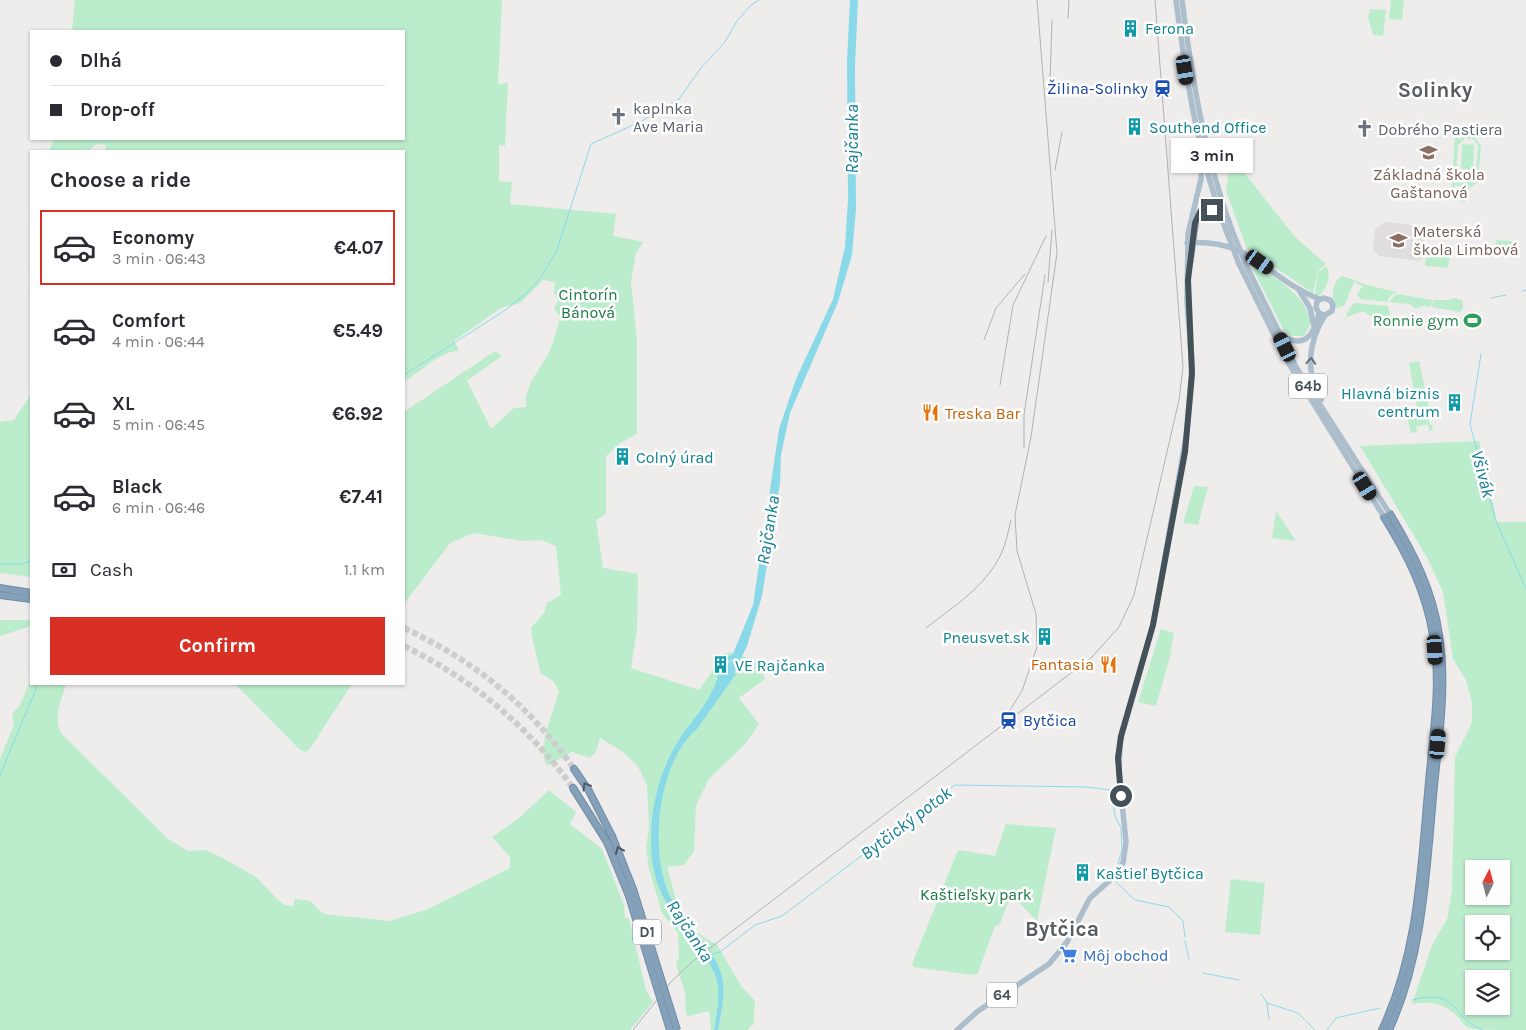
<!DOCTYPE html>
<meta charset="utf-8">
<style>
:root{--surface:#fff;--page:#f2f2f3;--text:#2b2b33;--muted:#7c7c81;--line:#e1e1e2;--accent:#d93025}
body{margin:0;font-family:Karla,sans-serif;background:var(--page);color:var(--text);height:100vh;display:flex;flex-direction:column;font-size:19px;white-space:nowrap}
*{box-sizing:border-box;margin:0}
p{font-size:16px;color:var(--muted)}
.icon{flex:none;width:28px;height:28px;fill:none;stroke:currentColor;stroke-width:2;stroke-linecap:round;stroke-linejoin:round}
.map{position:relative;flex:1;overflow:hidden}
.drawer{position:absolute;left:30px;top:150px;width:375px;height:535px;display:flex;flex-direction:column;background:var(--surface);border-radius:0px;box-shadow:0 1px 4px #0004}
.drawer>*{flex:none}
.banner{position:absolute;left:30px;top:30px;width:375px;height:110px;border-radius:0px;box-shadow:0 1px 4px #0004;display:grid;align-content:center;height:110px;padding:0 20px;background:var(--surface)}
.needle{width:32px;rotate:6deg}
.fabs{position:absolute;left:1465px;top:860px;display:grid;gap:10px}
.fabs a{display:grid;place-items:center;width:45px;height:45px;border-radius:0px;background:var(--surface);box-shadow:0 1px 4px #0004;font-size:25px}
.end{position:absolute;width:22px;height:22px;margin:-11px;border:6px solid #455159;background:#fff;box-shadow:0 0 0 2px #fff}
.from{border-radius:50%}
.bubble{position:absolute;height:35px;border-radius:0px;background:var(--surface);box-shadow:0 1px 4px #0004;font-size:16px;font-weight:700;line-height:35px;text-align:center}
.car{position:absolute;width:15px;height:30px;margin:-15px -8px;border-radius:6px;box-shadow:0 0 4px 1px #0007;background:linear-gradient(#222 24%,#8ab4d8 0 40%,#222 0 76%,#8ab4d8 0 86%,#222 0)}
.banner b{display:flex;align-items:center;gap:18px;height:48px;font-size:19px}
.banner b+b{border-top:1px solid var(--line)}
.banner i{width:12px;height:12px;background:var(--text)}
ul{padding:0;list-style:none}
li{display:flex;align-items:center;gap:15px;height:75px;margin:0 10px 8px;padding:0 10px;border:2px solid transparent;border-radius:0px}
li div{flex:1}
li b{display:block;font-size:19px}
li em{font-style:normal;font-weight:700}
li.selected{border-color:var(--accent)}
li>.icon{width:45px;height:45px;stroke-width:1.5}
h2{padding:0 20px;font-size:22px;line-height:60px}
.pay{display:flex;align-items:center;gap:12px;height:55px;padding:0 20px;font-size:19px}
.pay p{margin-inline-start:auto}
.primary-button{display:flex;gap:10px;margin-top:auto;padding:10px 20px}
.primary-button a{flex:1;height:58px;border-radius:0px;background:var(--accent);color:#fff;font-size:20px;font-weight:700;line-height:58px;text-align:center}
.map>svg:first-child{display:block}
.education{fill:#e0ddde}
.green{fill:#bbedcc;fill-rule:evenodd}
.water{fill:#89d9e9}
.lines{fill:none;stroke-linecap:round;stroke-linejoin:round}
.stream{stroke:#89d9e9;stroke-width:1}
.highway-tunnel{stroke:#cdcdcf;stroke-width:6;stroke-dasharray:6 3;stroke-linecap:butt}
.highway-casing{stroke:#708ca6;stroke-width:8}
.primary{stroke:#acbdcb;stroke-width:5.5}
.highway{stroke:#85a1ba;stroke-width:6}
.rail{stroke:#afb2b7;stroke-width:1}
.highway-bridge-casing{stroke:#708ca6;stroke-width:8;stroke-linecap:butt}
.primary-bridge{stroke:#acbdcb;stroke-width:5.5}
.highway-bridge{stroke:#85a1ba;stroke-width:6}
.oneway{stroke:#64717b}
.oneway2{stroke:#4b5963}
.route{stroke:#455159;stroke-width:6}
.labels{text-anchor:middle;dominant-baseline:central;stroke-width:5;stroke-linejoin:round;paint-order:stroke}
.shield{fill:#fff;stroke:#7d858b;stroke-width:1}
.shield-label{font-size:15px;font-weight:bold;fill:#455159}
.culture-label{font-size:16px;fill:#0d838f;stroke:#fff;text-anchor:start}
.transit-label{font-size:16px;fill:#164399;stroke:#fff;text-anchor:end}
.worship-label{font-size:16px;fill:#5b616d;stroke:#fff;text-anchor:start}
.education-label{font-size:16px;fill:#785e54;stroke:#fff}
.park-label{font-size:16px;fill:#197844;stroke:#fff}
.leisure-label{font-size:16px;fill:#27864d;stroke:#fff;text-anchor:end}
.food-label{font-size:16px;fill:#c56008;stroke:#fff;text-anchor:start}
.shop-label{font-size:16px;fill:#366cbe;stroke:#fff;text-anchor:start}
.water-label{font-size:18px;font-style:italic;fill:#107d93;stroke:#fff}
.district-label{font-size:21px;font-weight:bold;fill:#595d61;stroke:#fff}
</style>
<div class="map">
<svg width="1526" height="1030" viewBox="0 0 1526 1030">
<rect width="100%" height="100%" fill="#efecec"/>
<path class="education" d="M1385,222l35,4 5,6 -3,27 -2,2 -41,-5 -6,-7 2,-20z"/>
<g class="green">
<path d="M75,0h427l-4,84 10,-1 -3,63 -6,-1v36l13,1 -2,22 106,10 -3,22 31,6 -8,10 -5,30 6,58v94l-17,9 -14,13v58l-10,6 7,48 35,6 -1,56 -6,38 68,22 26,-37c20,0 33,8 40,26l-26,19 20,26 -14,20 -36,35 -13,26 -2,46 -10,14 -17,2 9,33 20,32 21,13 24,41 14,15 -1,22 -7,7h-36l-2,-19 -21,5c-5,-9 -1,-13 -3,-22 -2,-11 -7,-20 -9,-31l3,-5 -1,-25 -16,-20 -13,-44 -3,-21 3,-21 -2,-42 -10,-20 -14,-13 -23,-14 -4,14 -6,6 -18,-6 -25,14c-11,-21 7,-53 12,-75l-6,-10 -13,-8c-2,-16 -8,-29 -9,-45l13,-15 3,-10 14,-8 -5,-49 -15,-6 -18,1 -49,-8 -24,10 -46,61v-192l91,-61 7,5 -35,25 24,48 23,-21 12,-1c-3,-21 16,-39 24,-57 5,-11 7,-23 11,-34l-7,-6 4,-10 -4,-7 1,-11 -12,-2 -23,23 -19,5 -47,33 5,10c-20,0 -37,21 -55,30v-230h-299l1,-6 -9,-1 -10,7h-38l5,-12h350v-108h-332z"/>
<path d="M1391,0h13l-2,20 -13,-1z"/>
<path d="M1370,9l16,1 -3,26 -10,-1 -5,-17z"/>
<path d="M1466,135l9,2 6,9 -3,36 -10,7 -13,-4 -1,9 5,-5 10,8 -5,6 -13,-8 4,-58 4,2zM1465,138l8,1 5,6 -3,36v-9l-17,-1 -1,10 -1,-2 2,-34z"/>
<path d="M1462,144l12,1 -1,25 -12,-1z"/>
<path d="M1230,162l9,4 56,71 31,27 -8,7 -5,22 -66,-44 -21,-58z"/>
<path d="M1496,240l22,2 -1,10 -22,-2z"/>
<path d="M1426,251l24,2 -2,15 -23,-2z"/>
<path d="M1249,261c22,13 63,38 61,64l-6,11h-13l-8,-7z"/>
<path d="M1326,266c6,8 1,22 -6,29h-5l3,-23z"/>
<path d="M1342,276l25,9 30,7 -6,3 -4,7 -26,-3 -4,-5 6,-8 -9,-4 -10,24 -7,2c-7,-10 -5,-26 5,-32z"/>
<path d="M1397,294l35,6 -1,7 -9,-1 -6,3 -7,-5 -20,-2z"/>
<path d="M1456,298l7,3v7l-3,4 -28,-5 1,-7h14z"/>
<path d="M1355,303l33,3 2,9 -16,3 -11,-7 -16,6 -4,6 8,-17z"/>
<path d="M1419,361l12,56 -3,1 2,7h2l1,3 -3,4 -2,-8 -12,3 1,5 -6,1 -3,-13 11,-3 -10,-54z"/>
<path d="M31,394v183l-31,-4v-151l14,-2z"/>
<path d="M1479,441l18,81h29v508c-16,0 -39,0 -54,-1 -8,-2 -9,-7 -14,-12 -14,-14 -27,-16 -46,-13l21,-61 14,-23 5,-30 3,-133 17,-34v-21l-6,-22 -13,-21 -10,-67 -15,-33 -68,-113zM1474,869h27v27h-27zM1474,924h27v27h-27zM1474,979h27v27h-27z"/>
<path d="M1194,486l14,1 -10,38 -15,-2z"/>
<path d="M1276,511l20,30 -24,-3z"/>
<path d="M0,620h31v6l-31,10z"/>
<path d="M1161,629l13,4 -4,24 -14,49 -18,-4z"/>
<path d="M31,679v5h35c-5,17 -13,32 -5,49l107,106 20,12 17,-1 14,6 37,21 22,23 7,5 8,1 2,-7 15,2 14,13 65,7 37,-11 84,-42v-11l-18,-20 26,-18 31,-29 27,22 -6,12 32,25 22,56 1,13 4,1 17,71 7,12 -23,28h-630v-271l14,-35 -2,-10 8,-9z"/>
<path d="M235,684h117l-43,66 -4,2 -6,-3z"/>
<path d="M1006,824l50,4 -19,93 -26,-27 -11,30 -5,2 -17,47 -6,2 -58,-8 -2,-3 46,-114 37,6z"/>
<path d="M1231,879l34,4 -5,52 -35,-3z"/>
</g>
<path class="water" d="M850,0h8l-3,65 1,144 -4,46 -14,47 -48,111 -9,42 -1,28 -18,113 -15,50 -13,27 2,1 -39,55c-41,34 -50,131 -23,175 14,25 42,45 48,73 4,16 -1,37 -4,53h-4c3,-17 7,-36 2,-53 -3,-11 -12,-19 -18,-29 -27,-40 -47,-55 -47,-109 0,-35 10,-72 29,-101 13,-19 29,-35 37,-58 1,-4 0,-9 2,-14l3,1 -1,5 12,-14 -10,6 -2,-3 12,-7 20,-49 26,-176 17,-50 37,-80 12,-52 3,-47 -1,-139z"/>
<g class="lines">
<g class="stream">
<path d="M1522,291l4,-1"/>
<path d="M1491,298l15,-3"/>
<path d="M1481,354l-11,70 26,97 30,68"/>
<path d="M404,375l100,-64 24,-19 13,-15 16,-27 34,-106 49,-22 39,-23 22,-31 24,-26 12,-21 14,-16 8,-5"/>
<path d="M0,564h22l9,-3"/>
<path d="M0,775l38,-91"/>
<path d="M1115,881l20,19 34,7 14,14 2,16"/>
<path d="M1185,941l4,18"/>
<path d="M712,954l8,-2 35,-27 27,-9 173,-131 132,2 24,3 4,26 6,12 1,22 -6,20"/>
<path d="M1203,973l36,7"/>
<path d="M1261,994l6,9 31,10 17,17"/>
<path d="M1412,1000c48,-13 39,19 71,30"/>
<path d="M1267,1003l2,16"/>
<path d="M1327,1030l9,-12 44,-10"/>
</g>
<g class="highway-tunnel">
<path d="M404,628c72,34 124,76 170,141"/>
<path d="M404,646c68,33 125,81 169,142"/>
</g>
<defs>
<g id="highway">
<path d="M0,588l31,5"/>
<path d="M0,595l31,4"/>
<path d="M574,769l15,22 23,45"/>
<path d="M573,788l34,54"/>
<path d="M1382,1030c37,-78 39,-164 47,-248 4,-48 13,-99 4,-147 -7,-44 -26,-81 -49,-118"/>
<path d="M1389,1030c35,-76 37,-161 45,-244 5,-50 13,-101 5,-151 -6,-44 -26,-83 -49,-121"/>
</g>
</defs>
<use href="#highway" class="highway-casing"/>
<g class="primary">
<path d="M1176,0c10,79 22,156 50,230"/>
<path d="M1182,0c10,80 23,158 51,233"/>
<path d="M1187,243c63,-6 81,36 132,56"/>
<path d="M1191,261l7,-48 11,-4 11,8"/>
<path d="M1239,264l47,95 98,158"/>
<path d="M1247,267l49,100 94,147"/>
<path d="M1299,290l11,18 4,19"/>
<path d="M1280,334c23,16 34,3 39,-21l-3,-5 1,-7 6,-3 7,2 3,5 -1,6 -7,4 -6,-2"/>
<path d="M1321,400c-16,-27 -13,-58 4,-85"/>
<path d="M957,1030l21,-19 71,-47 18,-22 23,-44 26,-23 7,-12 3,-21 -7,-68 1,-32 33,-117 34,-194 5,-65 -5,-64 1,-68 13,-55 1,-26"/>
</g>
<use href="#highway" class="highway"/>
<g class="rail">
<path d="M1068,18l1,-18"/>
<path d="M1050,82l2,-62"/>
<path d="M1055,170l7,-38"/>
<path d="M1048,282l4,-52"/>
<path d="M984,340l12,-32 29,-34"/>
<path d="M1000,385l13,-80 33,-69"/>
<path d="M1024,448v-33l21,-140"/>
<path d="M926,628c27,-21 60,-42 75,-74 5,-10 7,-22 10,-34"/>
<path d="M1005,718l17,-27 15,-44 -1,-33 -19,-63 -2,-36 16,-78 26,-184 -20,-253"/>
<path d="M633,1030l38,-48 22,-21 399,-304 27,-30 15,-32 45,-195 4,-33 -28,-367"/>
</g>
<defs>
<g id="highway-bridge">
<path d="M612,836l21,53 44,141"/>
<path d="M607,842l22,54 41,134"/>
</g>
</defs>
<use href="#highway-bridge" class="highway-bridge-casing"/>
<g class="primary-bridge">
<path d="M1226,230l13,34"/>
<path d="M1233,233l14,34"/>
</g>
<use href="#highway-bridge" class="highway-bridge"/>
</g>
<defs><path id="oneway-chevron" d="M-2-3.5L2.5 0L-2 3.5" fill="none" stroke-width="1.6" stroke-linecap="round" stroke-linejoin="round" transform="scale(1.25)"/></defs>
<use class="oneway" href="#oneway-chevron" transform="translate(1311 361) rotate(-86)"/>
<g class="oneway2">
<use href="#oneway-chevron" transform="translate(586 786) rotate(-121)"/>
<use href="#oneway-chevron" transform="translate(619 850) rotate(-113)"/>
</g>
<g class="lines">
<path class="route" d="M1121,796l-3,-38 3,-22 32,-111 32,-173 7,-78 -4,-94 7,-57 6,-13h11"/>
</g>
<defs>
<symbol id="building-bare" viewBox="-9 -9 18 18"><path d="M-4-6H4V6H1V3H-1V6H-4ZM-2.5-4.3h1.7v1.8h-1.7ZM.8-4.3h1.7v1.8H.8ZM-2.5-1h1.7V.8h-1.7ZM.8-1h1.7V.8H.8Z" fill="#0f9aa8" stroke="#fff" stroke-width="2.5" paint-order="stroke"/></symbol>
<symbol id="station-bare" viewBox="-9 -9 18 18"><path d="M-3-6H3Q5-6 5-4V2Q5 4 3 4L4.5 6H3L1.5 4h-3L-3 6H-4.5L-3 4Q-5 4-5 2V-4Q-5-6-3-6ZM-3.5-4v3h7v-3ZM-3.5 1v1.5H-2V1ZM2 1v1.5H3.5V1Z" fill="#1a4fb4" stroke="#fff" stroke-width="2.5" paint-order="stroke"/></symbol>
<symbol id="church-bare" viewBox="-9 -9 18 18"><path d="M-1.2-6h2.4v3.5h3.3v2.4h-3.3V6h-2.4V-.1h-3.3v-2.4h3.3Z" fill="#6b7280" stroke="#fff" stroke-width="2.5" paint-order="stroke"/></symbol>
<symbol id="school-bare" viewBox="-9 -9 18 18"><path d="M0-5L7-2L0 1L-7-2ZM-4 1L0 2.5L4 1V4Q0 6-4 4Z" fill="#8d6e63" stroke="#fff" stroke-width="2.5" paint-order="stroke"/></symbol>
<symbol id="stadium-bare" viewBox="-9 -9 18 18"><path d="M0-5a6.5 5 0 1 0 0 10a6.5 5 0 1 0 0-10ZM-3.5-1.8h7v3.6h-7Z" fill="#2e9e5b" stroke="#fff" stroke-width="2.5" paint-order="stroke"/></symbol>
<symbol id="restaurant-bare" viewBox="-9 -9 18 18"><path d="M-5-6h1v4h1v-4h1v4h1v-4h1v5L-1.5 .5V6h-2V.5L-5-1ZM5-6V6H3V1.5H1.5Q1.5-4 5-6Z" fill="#e8710a" stroke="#fff" stroke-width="2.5" paint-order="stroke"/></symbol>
<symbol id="supermarket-bare" viewBox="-9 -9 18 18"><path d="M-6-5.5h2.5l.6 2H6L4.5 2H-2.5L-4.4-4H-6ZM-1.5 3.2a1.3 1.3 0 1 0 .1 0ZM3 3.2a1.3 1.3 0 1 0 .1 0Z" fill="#3f7fe0" stroke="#fff" stroke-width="2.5" paint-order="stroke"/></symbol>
</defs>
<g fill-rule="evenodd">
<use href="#building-bare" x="1118" y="16" width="25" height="25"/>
<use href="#station-bare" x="1150" y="76" width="25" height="25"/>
<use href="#church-bare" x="606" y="104" width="25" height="25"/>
<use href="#building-bare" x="1122" y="114" width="25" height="25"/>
<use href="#church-bare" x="1352" y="116" width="25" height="25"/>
<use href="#school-bare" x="1416" y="140" width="25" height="25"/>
<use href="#school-bare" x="1386" y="228" width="25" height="25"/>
<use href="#stadium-bare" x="1460" y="308" width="25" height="25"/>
<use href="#building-bare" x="1442" y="390" width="25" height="25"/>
<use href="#restaurant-bare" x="918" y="400" width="25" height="25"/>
<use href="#building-bare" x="610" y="444" width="25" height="25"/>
<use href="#building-bare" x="1032" y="624" width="25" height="25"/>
<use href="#restaurant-bare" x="1096" y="652" width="25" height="25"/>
<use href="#building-bare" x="708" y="652" width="25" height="25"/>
<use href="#station-bare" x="996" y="708" width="25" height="25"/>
<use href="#building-bare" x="1070" y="860" width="25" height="25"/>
<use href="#supermarket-bare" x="1056" y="942" width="25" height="25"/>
</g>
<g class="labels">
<g class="shield">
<rect x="1289" y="373.5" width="38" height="25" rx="4"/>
<rect x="633" y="919.5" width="28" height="25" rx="4"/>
<rect x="987" y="982.5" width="30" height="25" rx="4"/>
</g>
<g class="shield-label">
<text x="1308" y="386">64b</text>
<text x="647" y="932">D1</text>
<text x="1002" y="995">64</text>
</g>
<g class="culture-label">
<text x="1145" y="28">Ferona</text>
<text x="1149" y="127">Southend Office</text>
<text x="1440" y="393" text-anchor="end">Hlavná biznis<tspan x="1440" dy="18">centrum</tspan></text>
<text x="636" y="457">Colný úrad</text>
<text x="1030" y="637" text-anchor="end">Pneusvet.sk</text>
<text x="735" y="665">VE Rajčanka</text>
<text x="1096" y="873">Kaštieľ Bytčica</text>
</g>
<g class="transit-label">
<text x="1148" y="88">Žilina-Solinky</text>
<text x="1023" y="720" text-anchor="start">Bytčica</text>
</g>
<g class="worship-label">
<text x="633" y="108">kaplnka<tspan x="633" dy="18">Ave Maria</tspan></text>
<text x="1378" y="129">Dobrého Pastiera</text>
</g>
<g class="education-label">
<text x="1429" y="174">Základná škola<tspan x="1429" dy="18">Gaštanová</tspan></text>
<text x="1413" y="231" text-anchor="start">Materská<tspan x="1413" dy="18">škola Limbová</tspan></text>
</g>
<g class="park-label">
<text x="588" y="294">Cintorín<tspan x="588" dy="18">Bánová</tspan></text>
<text x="976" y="894">Kaštieľsky park</text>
</g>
<g class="leisure-label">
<text x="1459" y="320">Ronnie gym</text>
</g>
<g class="food-label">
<text x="945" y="413">Treska Bar</text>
<text x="1094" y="664" text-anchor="end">Fantasia</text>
</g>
<g class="shop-label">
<text x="1083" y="955">Môj obchod</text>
</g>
<g class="water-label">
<text transform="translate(852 139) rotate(-90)">Rajčanka</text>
<text transform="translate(1483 474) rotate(75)">Všivák</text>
<text transform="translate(768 530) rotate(-81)">Rajčanka</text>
<text transform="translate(906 823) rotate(-37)">Bytčický potok</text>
<text transform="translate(690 931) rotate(57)">Rajčanka</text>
</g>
<g class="district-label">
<text x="1435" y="90">Solinky</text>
<text x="1062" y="929">Bytčica</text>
</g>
</g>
</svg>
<div class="fabs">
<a><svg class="needle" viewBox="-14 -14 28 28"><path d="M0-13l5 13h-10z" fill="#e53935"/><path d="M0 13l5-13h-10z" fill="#7c7c81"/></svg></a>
<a><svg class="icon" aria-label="locate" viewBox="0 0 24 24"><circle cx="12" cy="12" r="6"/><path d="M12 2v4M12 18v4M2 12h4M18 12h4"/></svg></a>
<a><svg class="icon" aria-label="layers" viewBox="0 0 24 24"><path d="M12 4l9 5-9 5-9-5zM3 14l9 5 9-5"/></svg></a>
</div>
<i class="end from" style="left:1121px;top:796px"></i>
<i class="end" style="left:1212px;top:210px"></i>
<div class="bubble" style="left:1171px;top:138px;width:82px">3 min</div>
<i class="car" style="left:1185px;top:70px;rotate:171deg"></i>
<i class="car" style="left:1260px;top:262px;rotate:125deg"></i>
<i class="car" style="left:1285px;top:347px;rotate:334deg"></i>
<i class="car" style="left:1365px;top:486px;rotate:148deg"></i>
<i class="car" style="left:1435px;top:650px;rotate:176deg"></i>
<i class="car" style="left:1438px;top:744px;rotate:5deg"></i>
<div class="banner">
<b><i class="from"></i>Dlhá</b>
<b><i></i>Drop-off</b>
</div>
<section class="drawer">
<h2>Choose a ride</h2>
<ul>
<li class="selected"><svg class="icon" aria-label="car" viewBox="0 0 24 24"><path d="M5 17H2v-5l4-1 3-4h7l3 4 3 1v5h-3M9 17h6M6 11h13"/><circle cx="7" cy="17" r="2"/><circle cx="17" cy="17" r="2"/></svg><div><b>Economy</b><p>3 min · 06:43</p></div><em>€4.07</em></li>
<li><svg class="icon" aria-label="car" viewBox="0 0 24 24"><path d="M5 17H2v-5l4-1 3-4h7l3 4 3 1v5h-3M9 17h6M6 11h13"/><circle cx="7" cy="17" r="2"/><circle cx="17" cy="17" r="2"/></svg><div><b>Comfort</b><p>4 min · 06:44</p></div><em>€5.49</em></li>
<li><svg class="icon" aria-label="car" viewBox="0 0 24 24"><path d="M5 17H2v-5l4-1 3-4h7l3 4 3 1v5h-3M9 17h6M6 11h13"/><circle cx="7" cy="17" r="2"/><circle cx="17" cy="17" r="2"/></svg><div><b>XL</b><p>5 min · 06:45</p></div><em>€6.92</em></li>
<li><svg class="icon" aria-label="car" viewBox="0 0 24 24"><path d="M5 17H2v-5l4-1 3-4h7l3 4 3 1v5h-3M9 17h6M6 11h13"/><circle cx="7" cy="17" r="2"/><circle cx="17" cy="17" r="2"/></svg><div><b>Black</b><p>6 min · 06:46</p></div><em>€7.41</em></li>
</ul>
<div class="pay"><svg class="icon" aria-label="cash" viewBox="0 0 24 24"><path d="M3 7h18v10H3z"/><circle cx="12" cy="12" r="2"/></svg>Cash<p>1.1 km</p></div>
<div class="primary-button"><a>Confirm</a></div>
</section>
</div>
